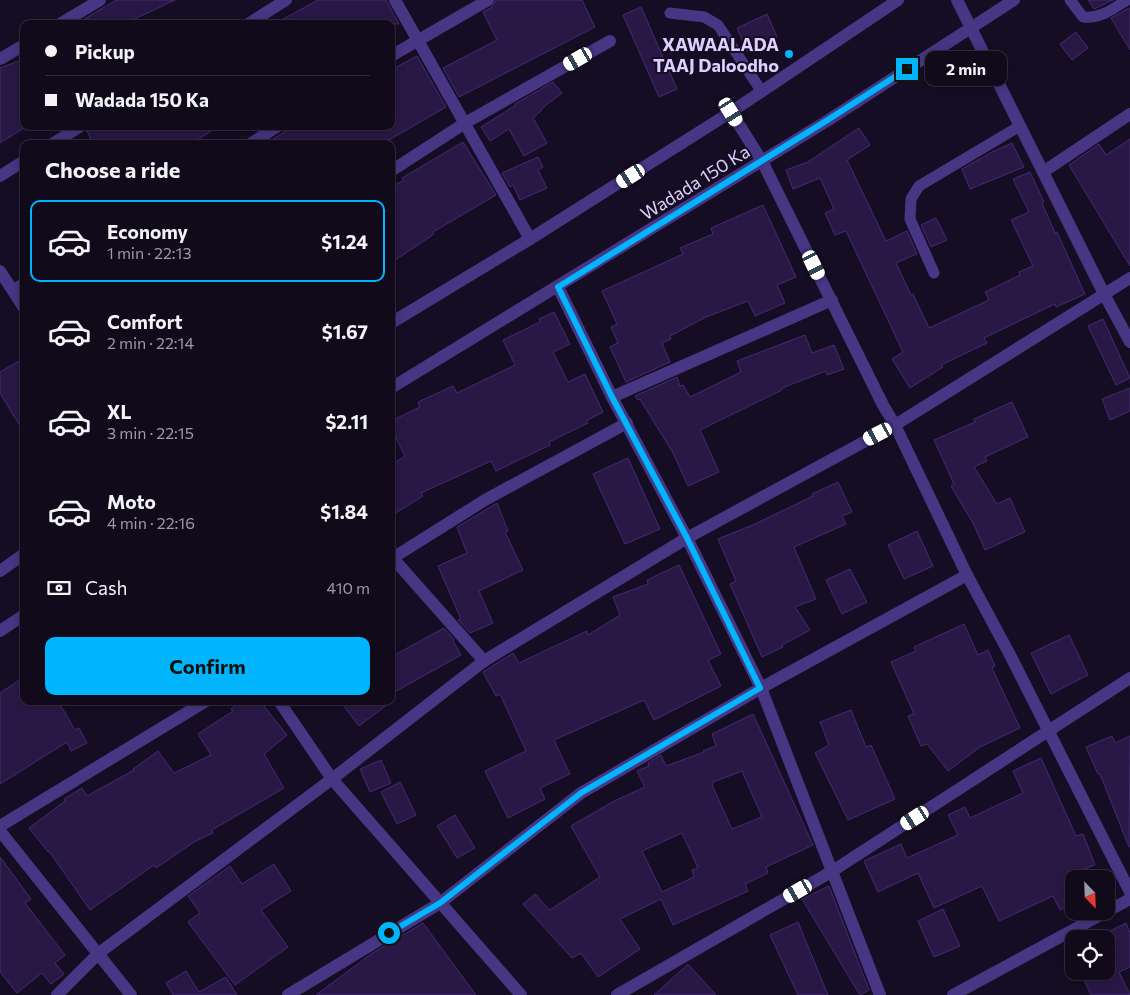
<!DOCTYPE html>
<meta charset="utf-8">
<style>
:root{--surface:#100a1a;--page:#1e1827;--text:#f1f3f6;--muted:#9c9aa2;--line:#302b39;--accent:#00b5fb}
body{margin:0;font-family:Commissioner,sans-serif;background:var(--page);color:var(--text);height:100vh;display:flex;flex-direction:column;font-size:19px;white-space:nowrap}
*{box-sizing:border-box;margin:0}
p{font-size:16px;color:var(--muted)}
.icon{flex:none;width:28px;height:28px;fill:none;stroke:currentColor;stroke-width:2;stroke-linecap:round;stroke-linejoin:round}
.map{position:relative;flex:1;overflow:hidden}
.drawer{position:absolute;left:20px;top:140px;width:375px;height:565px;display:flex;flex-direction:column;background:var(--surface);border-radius:10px;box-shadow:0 2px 12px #0003,0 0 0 1px var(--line)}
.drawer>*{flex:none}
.hud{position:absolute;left:20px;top:20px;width:375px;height:110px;border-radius:10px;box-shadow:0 2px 12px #0003,0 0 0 1px var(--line);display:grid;align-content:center;height:110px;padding:0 25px;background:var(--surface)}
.needle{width:32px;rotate:157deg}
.controls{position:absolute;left:1065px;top:870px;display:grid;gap:10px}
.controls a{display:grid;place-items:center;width:50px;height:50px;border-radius:10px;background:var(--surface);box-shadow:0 2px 12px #0003,0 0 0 1px var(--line);font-size:25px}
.end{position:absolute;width:22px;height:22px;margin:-11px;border:6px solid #00b5fb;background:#111;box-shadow:0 0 0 2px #111}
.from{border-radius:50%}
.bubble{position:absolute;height:35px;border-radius:10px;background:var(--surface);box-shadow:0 2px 12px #0003,0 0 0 1px var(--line);font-size:16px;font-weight:700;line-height:35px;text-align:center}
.car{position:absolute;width:15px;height:30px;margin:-15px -8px;border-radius:6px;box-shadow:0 0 4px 1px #0007;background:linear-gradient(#fff 24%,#345 0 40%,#fff 0 76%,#345 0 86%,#fff 0)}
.hud b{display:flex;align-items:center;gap:18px;height:48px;font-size:19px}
.hud b+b{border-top:1px solid var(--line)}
.hud i{width:12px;height:12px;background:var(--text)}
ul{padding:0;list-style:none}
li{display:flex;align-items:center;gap:15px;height:82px;margin:0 10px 8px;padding:0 15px;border:2px solid transparent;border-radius:10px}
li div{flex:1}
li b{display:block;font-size:19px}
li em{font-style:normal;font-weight:700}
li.active{border-color:var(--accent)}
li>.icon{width:45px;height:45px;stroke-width:1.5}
h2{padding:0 25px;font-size:22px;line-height:60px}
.pay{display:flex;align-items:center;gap:12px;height:55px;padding:0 25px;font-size:19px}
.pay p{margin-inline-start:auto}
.cta{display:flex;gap:10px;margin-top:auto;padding:10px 25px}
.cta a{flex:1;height:58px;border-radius:10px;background:var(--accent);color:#111;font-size:20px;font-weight:700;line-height:58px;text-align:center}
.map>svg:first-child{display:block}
.building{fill:#291845;stroke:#452a72;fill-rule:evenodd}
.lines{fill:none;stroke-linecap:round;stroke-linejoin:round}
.service{stroke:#473684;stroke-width:11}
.minor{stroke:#473684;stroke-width:12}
.tertiary{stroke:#473684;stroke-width:12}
.route{stroke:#00b5fb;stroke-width:6}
.poi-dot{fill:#00b5fb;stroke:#150d23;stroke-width:2}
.labels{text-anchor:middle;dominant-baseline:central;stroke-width:4;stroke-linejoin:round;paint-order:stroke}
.poi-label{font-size:18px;font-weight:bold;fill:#ddd0ff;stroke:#150d23;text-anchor:end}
.street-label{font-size:18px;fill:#ddd0ff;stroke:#150d23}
</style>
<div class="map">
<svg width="1130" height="995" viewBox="0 0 1130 995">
<rect width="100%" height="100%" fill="#150d23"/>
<g class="building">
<path d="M116,0h59l-51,24h-48z"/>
<path d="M318,0h68l13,24h-125z"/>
<path d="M496,0h86l13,27 -136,70 -16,-29 54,-28 -14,-28 9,-5z"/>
<path d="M1088,0h25l-19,9z"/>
<path d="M641,7l36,82 -18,8 -36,-82z"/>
<path d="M1129,8l1,2v40l-19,-32z"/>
<path d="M767,14l10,23 -30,14 -10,-23z"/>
<path d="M1076,32l12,16 -16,12 -12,-16z"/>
<path d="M417,56l29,51 -64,37h-117l29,-18h97v-56z"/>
<path d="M24,59v69l-24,15v-75z"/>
<path d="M553,82l9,11 -21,16 1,1 -9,8 14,25 -23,13 -15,-27 -19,12 -9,-14 35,-22 -1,-1z"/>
<path d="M89,126h130l-28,18h-98l-6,-13z"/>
<path d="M859,128l11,17 -23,15 39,81 21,-10 10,23 -21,9 15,32 2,-1 16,34 60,-28 -4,-8 35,-17 -1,-3 14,-6 -22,-46 18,-8 -16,-33 17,-7 14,30 -2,1 13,30 2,-1 28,62 -29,13 -1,-3 -71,34 3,5 -46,22 2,2 -33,21 -18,-29 11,-7 -57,-121 -11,4 -10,-22 9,-4 -14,-31 -27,11 -7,-19 22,-8z"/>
<path d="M1130,139v127l-61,-101 30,-21 7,11z"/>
<path d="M463,142l33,53 -63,37 1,2 -43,29v-76l13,-7 -2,-2z"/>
<path d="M1012,143l12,24 -54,22 -8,-20 30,-17z"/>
<path d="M538,157l5,10 -5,3 9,18 -27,12 -7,-15 -3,2 -8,-14z"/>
<path d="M763,205l33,72 -19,8 8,18 -30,13 -7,-15 -42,16 -36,19 1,3 -9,4 8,19 -44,20 -16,-35 8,-4 -7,-16 6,-3 -15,-33 81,-37 -3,-6 33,-14 -2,-6z"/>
<path d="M936,218l11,22 -16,7 -10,-22z"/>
<path d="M554,312l16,32 -17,8 15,30 17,-8 18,38 -17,9 2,2 -39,19 1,3 -54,26 -5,-10 -70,32 2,3 -32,20v-51l14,-9 -14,-28v-7l29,-14 -2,-5 35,-16 4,7 58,-28 -12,-25 37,-18 -1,-3z"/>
<path d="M1103,319l27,59 -14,7 -28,-59z"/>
<path d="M805,335l7,18 22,-8 10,24 -17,6 -1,-4 -44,17v2l-82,40 19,42 -31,14 -15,-33 -33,-54 -2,1 -3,-4 42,-19 3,9 3,-1 7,12 51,-25 -4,-11z"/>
<path d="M24,358v75l-24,-40v-21z"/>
<path d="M1130,388v23l-20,9 -8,-21z"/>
<path d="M1012,402l16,35 -43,20 2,4 -13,6 23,37 13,-6 15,34 -40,18 -11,-25 -23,-39 3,-2 -20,-44 41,-18 -1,-3z"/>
<path d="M628,458l32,71 -35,15 -32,-70z"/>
<path d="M838,482l14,30 -10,4 4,8 -52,23 22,52 -21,8 15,23 -28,15 1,2 -21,10 -32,-73 6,-3 -18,-42 37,-15 58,-28 -1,-2z"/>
<path d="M497,503l11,28 -3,1 18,38 -44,21 14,32 -23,10 -12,-13 3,-1 -23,-53 29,-13 -10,-26z"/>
<path d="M917,531l16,35 -29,13 -16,-34z"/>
<path d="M679,565l42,89 -13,6 13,26 -67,34 -10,-20 -90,40 16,34 -30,14 5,11 -37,19 -23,-47 41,-20 -26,-57 -4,2 -13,-24 30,-19 6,10 68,-32 1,4 32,-20 -7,-18 35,-13 -1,-4z"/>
<path d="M850,569l17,33 -25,12 -16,-34z"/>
<path d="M964,624l14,31 10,-5 7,16 -3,2 28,60 -40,19 -32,24 -21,-27 -6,2 -13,-30 6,-2 -23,-52 25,-11 -2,-4z"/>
<path d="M444,628l10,12 -1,1 8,14 -70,39v-37z"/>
<path d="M1069,635l19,40 -37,19 -20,-41z"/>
<path d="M24,677v24h34l17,29 4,-2 8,15 -16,8 -4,-9 -67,42v-91z"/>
<path d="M241,701h19l27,34 -23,19 20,34 -72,42 1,3 -19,9 -38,26 -2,-3 -64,45 -41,-59 -1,1 -19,-24 36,-27 -1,-2 18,-11 5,8 47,-26 -1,-1 25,-18 16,22 37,-18 -13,-21 35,-23 -2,-2z"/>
<path d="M340,701h52l-33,25z"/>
<path d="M851,710l15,37 5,-2 24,54 -47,21 -33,-67 14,-8 -9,-23z"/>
<path d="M753,714l60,131 -47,22 2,6 -23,11 3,7 -75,34 -12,-26 -41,20 20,30 -42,28 -17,-24 -9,5 -49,-54 12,-10 15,16 50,-33 -29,-51 43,-25 31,-14 -8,-16 12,-5 -1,-3 13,-8 5,11 38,-14 -1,-1 13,-5 -4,-12zM742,771l20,46 -30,12 -20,-44 1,-1v-2zM682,833l16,35 -6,2 2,7 -32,15 -20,-41z"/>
<path d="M1112,736l3,7 15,-7 -1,111 -29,-73h-2l-12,-27z"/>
<path d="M1041,758l35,78 7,-2 12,31 -17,6 4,8h-8v24l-14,7 -7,-14 -54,25 -17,-35 -48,22 -16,-35 -40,19 -14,-31 37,-17 6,14 51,-23 -10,-20 17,-8 5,11 53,-25 -10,-22z"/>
<path d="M381,760l10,23 -21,9 -10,-23z"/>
<path d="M400,782l16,33 -19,9 -16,-32z"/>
<path d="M455,815l20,33 -18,10 -20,-32z"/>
<path d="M0,857l31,42 -6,4 40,52 -10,8 9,11 -13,10 -9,-11 -25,20 -17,-21z"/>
<path d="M274,864l17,27 -30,19 27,37 -53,38 -47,-63 12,-9 -12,-17 42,-30 12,18z"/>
<path d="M829,886l40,104 -9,5 -58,-96z"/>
<path d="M943,909l17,37 -26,11 -16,-36z"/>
<path d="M798,922l30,73h-30l-28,-60z"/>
<path d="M423,923l53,72h-160l55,-41z"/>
<path d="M1126,923l4,10v34l-11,5 11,23h-39l-11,-24h26v-38z"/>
<path d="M688,964l28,31h-62z"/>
<path d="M186,971l13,21 27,-15 11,18h-64l-7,-12z"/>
</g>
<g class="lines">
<g class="service">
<path d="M1070,0l13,17c17,2 30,-8 44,-17"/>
<path d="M670,13l34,4 14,8 44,67"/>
<path d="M934,273l-24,-54 1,-20 8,-13 101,-60"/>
</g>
<g class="minor">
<path d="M395,0l135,239"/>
<path d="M60,24l40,-24"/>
<path d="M248,24l38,-24"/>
<path d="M391,56l97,-56"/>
<path d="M0,59l24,-14"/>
<path d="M731,112l31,49 121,244 12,20 72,150 42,78 121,239"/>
<path d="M52,144l29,-18"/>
<path d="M250,144l28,-18"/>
<path d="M391,171l74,-48 145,-82"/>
<path d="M1043,172l87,-58"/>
<path d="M0,176l24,-15"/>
<path d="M558,287l54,110 75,141 74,150 119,307"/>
<path d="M13,290l11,-6"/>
<path d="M612,397l220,-97"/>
<path d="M391,556l93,105"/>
<path d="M391,559l94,-59 142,-77"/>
<path d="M279,701l53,78 189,216"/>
<path d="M0,826l206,-125"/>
<path d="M0,831l131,164"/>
<path d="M57,995l42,-42 233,-174 152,-118 203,-123 208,-113 235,-147"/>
<path d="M288,995l152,-92 141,-110 180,-105 206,-113"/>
<path d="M617,995l214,-123 299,-194"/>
<path d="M953,995l177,-96"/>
</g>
<g class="tertiary">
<path d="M957,0l147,294 26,48"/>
<path d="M0,271l24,37"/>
<path d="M391,323l139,-84 201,-127 167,-112"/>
<path d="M391,388l436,-267 187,-121"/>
<path d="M0,571l24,-17"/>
<path d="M0,631l24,-16"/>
</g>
</g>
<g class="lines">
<path class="route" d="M389,933l51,-30 141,-110 179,-105 -73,-150 -75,-141 -54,-110 268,-166 81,-52"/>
</g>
<circle class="poi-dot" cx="789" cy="54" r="5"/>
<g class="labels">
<g class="poi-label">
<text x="779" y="44">XAWAALADA<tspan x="779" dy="21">TAAJ Daloodho</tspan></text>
</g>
<g class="street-label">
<text transform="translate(695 182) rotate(-32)">Wadada 150 Ka</text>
</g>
</g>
</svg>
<div class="controls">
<a><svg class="needle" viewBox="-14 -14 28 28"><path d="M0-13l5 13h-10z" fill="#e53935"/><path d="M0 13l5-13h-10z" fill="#9c9aa2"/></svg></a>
<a><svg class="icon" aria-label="locate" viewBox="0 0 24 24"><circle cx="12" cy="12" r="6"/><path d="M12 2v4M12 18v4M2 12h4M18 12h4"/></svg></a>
</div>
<i class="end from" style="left:389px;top:933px"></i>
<i class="end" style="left:907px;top:69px"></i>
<div class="bubble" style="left:925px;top:51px;width:82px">2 min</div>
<i class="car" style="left:578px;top:59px;rotate:240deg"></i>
<i class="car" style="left:731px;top:112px;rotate:148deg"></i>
<i class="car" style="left:631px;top:176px;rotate:238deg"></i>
<i class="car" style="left:814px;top:265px;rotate:154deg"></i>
<i class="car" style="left:878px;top:434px;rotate:242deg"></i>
<i class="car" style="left:915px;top:818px;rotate:237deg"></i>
<i class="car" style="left:798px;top:891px;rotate:240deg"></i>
<div class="hud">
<b><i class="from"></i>Pickup</b>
<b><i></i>Wadada 150 Ka</b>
</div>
<section class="drawer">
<h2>Choose a ride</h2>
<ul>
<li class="active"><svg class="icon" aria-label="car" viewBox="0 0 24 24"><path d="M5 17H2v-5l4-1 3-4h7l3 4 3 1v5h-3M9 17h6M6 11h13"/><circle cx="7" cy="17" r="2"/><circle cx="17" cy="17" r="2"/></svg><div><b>Economy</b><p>1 min · 22:13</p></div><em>$1.24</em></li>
<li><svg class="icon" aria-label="car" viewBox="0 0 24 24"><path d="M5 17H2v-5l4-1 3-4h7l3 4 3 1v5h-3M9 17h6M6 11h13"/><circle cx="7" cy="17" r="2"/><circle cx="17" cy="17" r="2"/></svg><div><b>Comfort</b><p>2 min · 22:14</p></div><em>$1.67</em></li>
<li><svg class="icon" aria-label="car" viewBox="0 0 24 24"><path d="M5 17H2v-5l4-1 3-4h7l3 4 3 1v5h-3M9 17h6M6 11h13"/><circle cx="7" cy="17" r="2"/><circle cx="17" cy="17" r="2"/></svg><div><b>XL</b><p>3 min · 22:15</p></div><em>$2.11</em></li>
<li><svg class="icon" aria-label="car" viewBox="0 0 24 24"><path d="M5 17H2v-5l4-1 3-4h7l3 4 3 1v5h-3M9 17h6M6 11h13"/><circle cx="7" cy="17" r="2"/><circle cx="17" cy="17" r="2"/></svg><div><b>Moto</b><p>4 min · 22:16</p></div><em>$1.84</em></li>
</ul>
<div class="pay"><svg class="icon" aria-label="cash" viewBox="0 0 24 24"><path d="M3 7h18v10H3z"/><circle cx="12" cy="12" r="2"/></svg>Cash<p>410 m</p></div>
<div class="cta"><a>Confirm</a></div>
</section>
</div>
